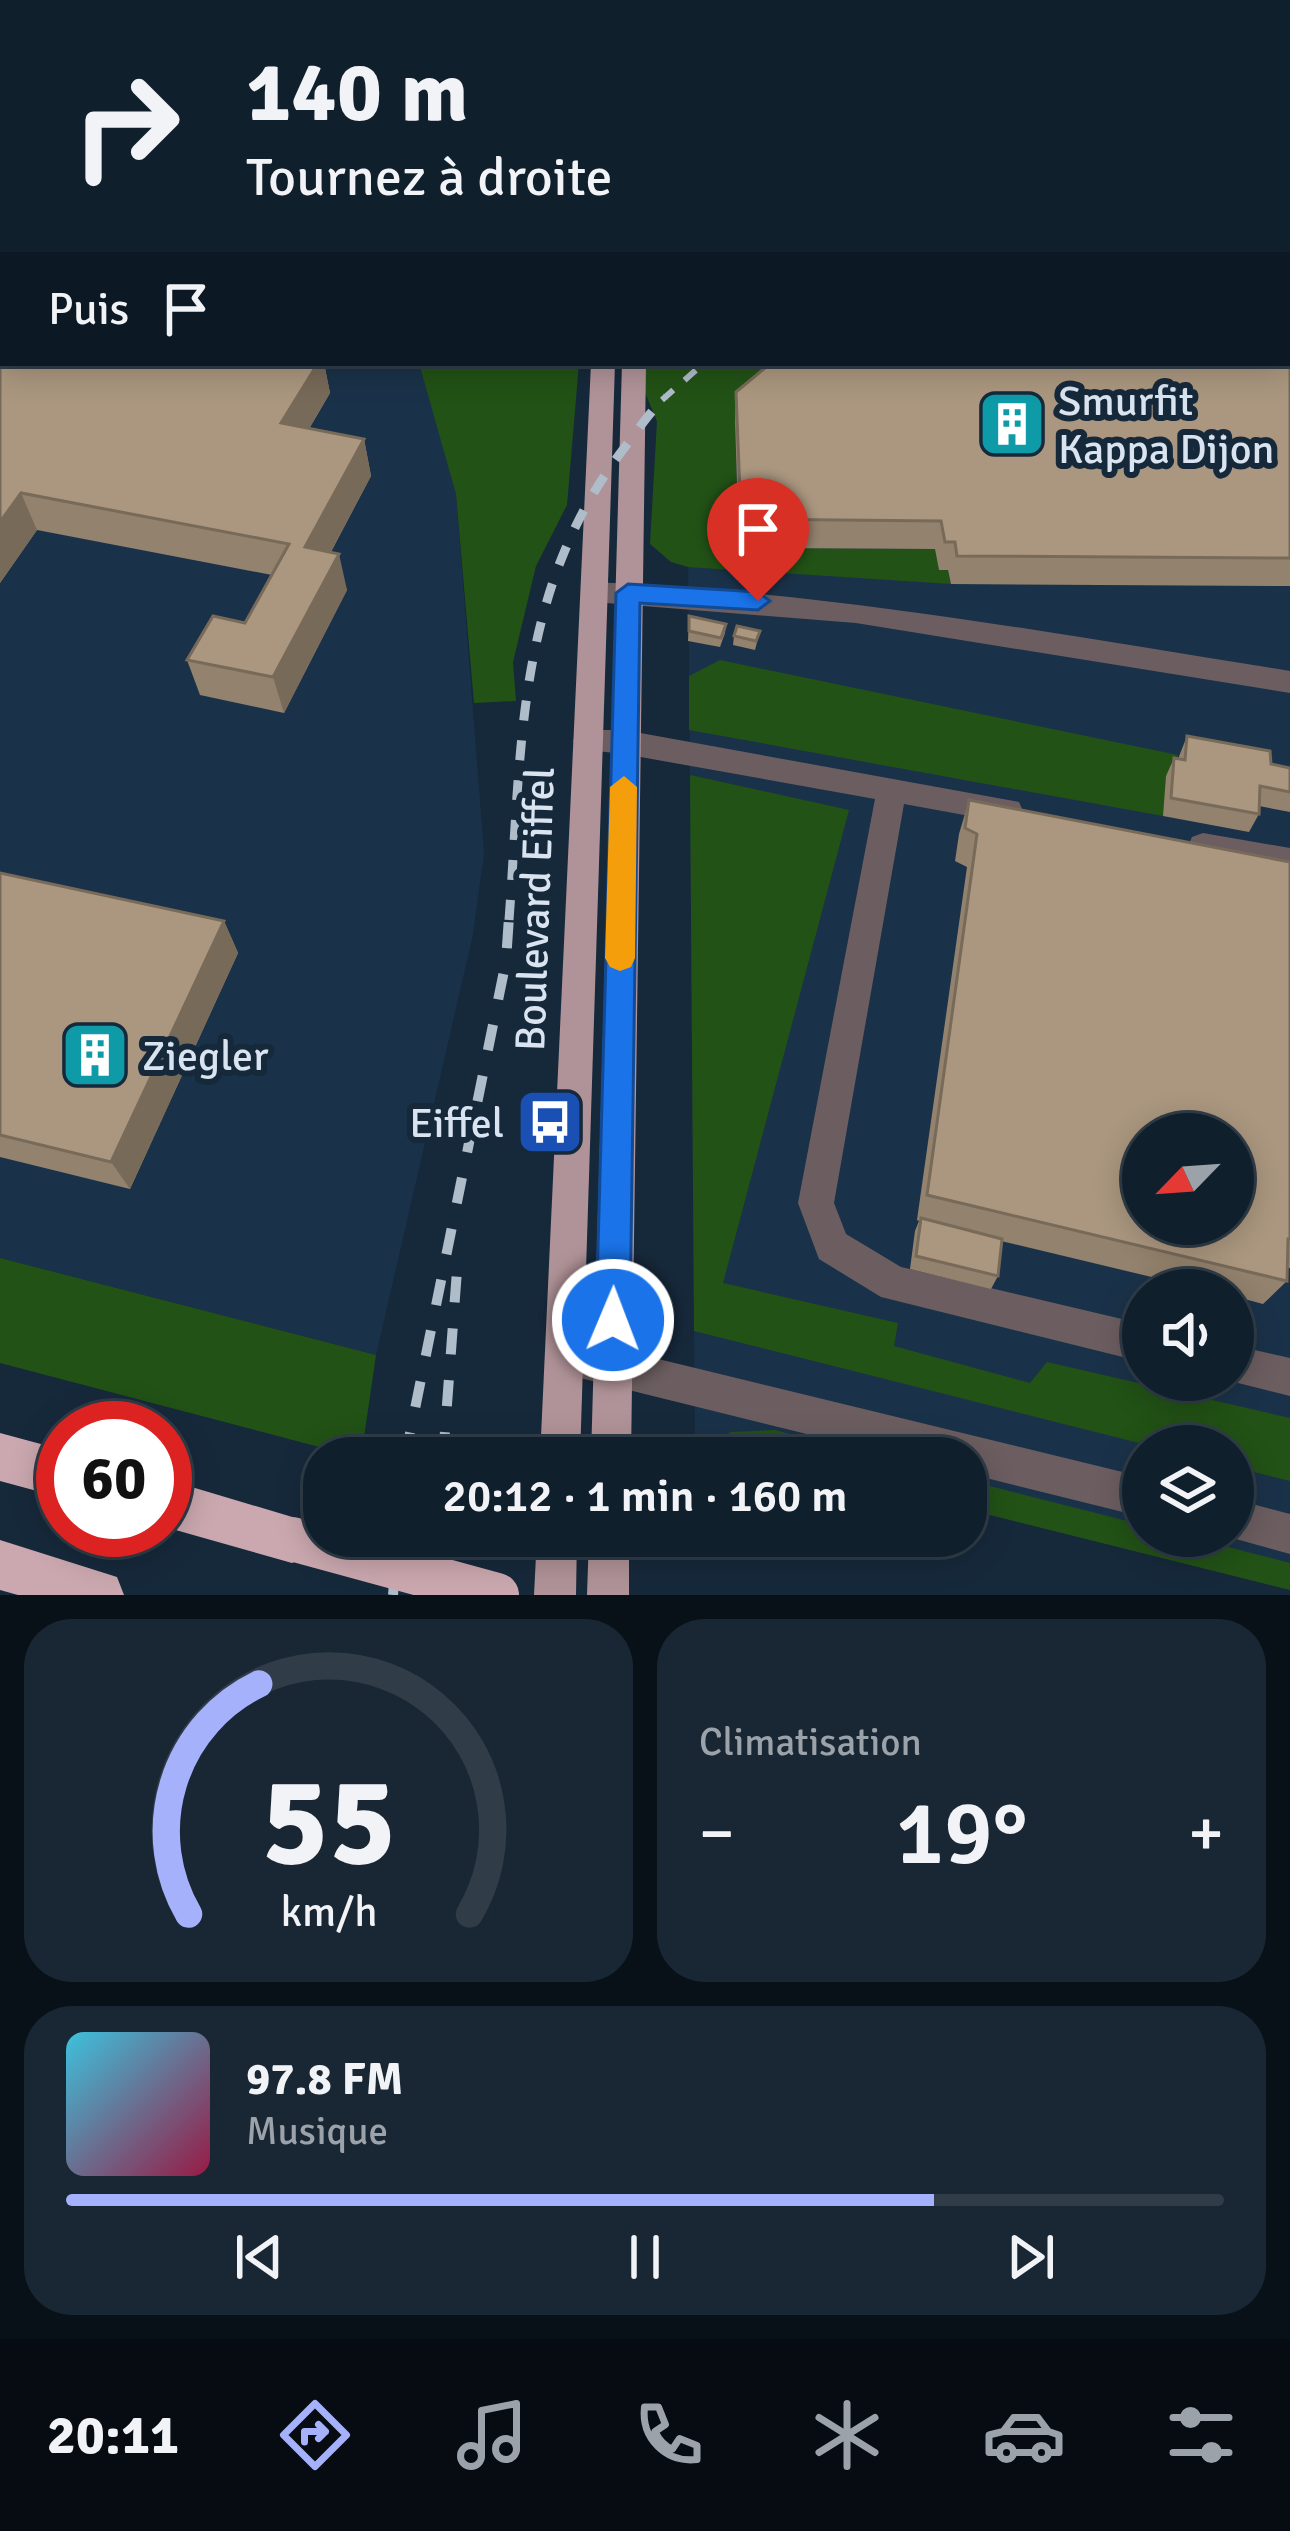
<!DOCTYPE html>
<html lang="fr">
<meta charset="utf-8">
<style>
:root{--surface:#101f2c;--page:#192734;--text:#f1f3f6;--muted:#9ca2a9;--line:#303d48;--accent:#a6b1fc}
body{margin:0;font-family:Signika,sans-serif;background:var(--page);color:var(--text);height:100vh;display:flex;flex-direction:column;font-size:45px;white-space:nowrap}
*{box-sizing:border-box;margin:0}
p{font-size:39px;color:var(--muted)}
.icon{flex:none;width:66px;height:66px;fill:none;stroke:currentColor;stroke-width:2;stroke-linecap:round;stroke-linejoin:round}
.map{position:relative;height:1595px;overflow:hidden}
.panel{display:flex;flex-direction:column;gap:24px;padding:24px;background:#091118;flex:1}
.panel>*{flex:none}
.hud{position:absolute;left:0px;top:0px;width:1290px;height:366px;box-shadow:0 6px 30px #0003,0 0 0 3px var(--line);background:#101f2c;color:var(--text);overflow:hidden}
.needle{width:78px;rotate:245deg}
.controls{position:absolute;left:1122px;top:1113px;display:grid;gap:24px}
.controls a{display:grid;place-items:center;width:132px;height:132px;border-radius:50%;background:var(--surface);box-shadow:0 6px 30px #0003,0 0 0 3px var(--line);font-size:60px}
.speed{position:absolute;left:36px;top:1401px;display:flex;gap:24px;font-size:60px;font-weight:700;text-align:center}
.speed>*{display:grid;place-content:center;width:156px;height:156px;border-radius:50%;background:var(--surface);box-shadow:0 6px 30px #0003,0 0 0 3px var(--line);line-height:1}
.speed .limit{border:18px solid #d22;background:#fff;color:#111}
.pin{position:absolute;display:grid;place-items:center;width:102px;height:102px;color:#fff;margin:-123px -51px;border-radius:50% 50% 50% 0;rotate:-45deg;box-shadow:0 0 12px #0007}
.pin .icon{rotate:45deg}
.me{position:absolute;width:132px;margin:-66px;rotate:1deg;stroke-linejoin:round;filter:drop-shadow(0 0 9px #0008)}
.turn{display:flex;align-items:center;gap:42px;height:252px;padding:0 48px;font-size:54px}
.turn .icon{width:156px;height:156px;stroke-width:2.5}
.turn b{display:block;font-size:84px;line-height:102px}
.then{display:flex;align-items:center;height:114px;padding:0 48px;background:#0003;gap:24px;font-size:45px}
.big{font-size:90px;font-weight:600;line-height:1.1}
.panel .tile{flex:1;display:flex;flex-direction:column;justify-content:center;gap:18px;min-width:0;padding:0 42px;border-radius:48px;background:var(--page)}
.panel .dial{align-items:center;gap:0}
.dial svg{height:312px;overflow:visible;fill:none;stroke:var(--line);stroke-width:7;stroke-linecap:round;text-anchor:middle}
.dial text{fill:var(--text);stroke:none}
.song{display:flex;align-items:center;gap:36px}
.cover{width:144px;height:144px;border-radius:18px;background:linear-gradient(135deg,hsl(190 70% 55%),hsl(340 70% 35%))}
.played{height:12px;border-radius:6px;background:linear-gradient(90deg,var(--accent) 75%,var(--line) 75%)}
.keys{display:flex;justify-content:space-around;direction:ltr}
.heat{display:flex;justify-content:space-between;align-items:center;font-size:66px;direction:ltr}
.panel .tiles{flex:1;display:grid;gap:24px;grid-template-columns:1fr 1fr}
.tile:last-child{grid-column:span 2}
.trip{position:absolute;left:303px;top:1437px;width:684px;height:120px;border-radius:48px;background:var(--surface);box-shadow:0 6px 30px #0003,0 0 0 3px var(--line);font-weight:600;line-height:120px;text-align:center}
.tabs{display:flex;height:192px;justify-content:space-around;align-items:center;background:#060c12;color:var(--muted)}
.tabs .icon{width:84px;height:84px}
.tabs .on{color:var(--accent)}
.tabs b{font-size:54px;color:var(--text)}
.map>svg:first-child{display:block}
.built{fill:#1a3249;fill-rule:evenodd}
.green{fill:#225216}
.lines{fill:none;stroke-linecap:round;stroke-linejoin:round}
.path{stroke:#687787;stroke-width:6;stroke-dasharray:1.5 6;stroke-linecap:butt}
.minor{fill:#6c5e60;fill-rule:evenodd}
.major{fill:#b09398;fill-rule:evenodd}
.highway{fill:#cba8af;fill-rule:evenodd}
.rail-far2{stroke:#afbcc9;stroke-width:6;stroke-dasharray:15 15;stroke-linecap:butt}
.rail-far1{stroke:#afbcc9;stroke-width:9;stroke-dasharray:20 20;stroke-linecap:butt}
.rail{stroke:#afbcc9;stroke-width:10;stroke-dasharray:26 26;stroke-linecap:butt}
.highway-bridge{stroke:#cba8af;stroke-width:44}
.wall{fill:#93826d}
.shaded-wall{fill:#786a59}
.building{fill:#ab977f;stroke:#786a59;stroke-width:3;fill-rule:evenodd}
.route{fill:#1a73e8;stroke:#114b97;stroke-width:3}
.slow{fill:#f59e0b}
.labels{text-anchor:middle;stroke-width:12;stroke-linejoin:round;paint-order:stroke}
.poi-label{font-size:42px;fill:#d9e4f0;stroke:#16293b;text-anchor:start}
.street-label{font-size:42px;fill:#d9e4f0;stroke:#16293b}
</style>
<div class="map">
<svg width="1290" height="1595" viewBox="0 0 1290 1595">
<rect width="100%" height="100%" fill="#16293b"/>
<g class="built">
<path d="M 0,198 L 3,363 L 419,363 L 442,432 L 456,494 L 484,853 L 473,934 L 376,1355 L 0,1258 Z"/>
<path d="M 1287,228 L 1290,228 L 1290,1590 L 966,1509 L 966,1458 L 763,1458 L 695,1441 L 687,409 L 1287,363 ZM 1143,1134 L 1233,1134 L 1233,1224 L 1143,1224 ZM 1143,1290 L 1233,1290 L 1233,1380 L 1143,1380 ZM 1143,1446 L 1233,1446 L 1233,1536 L 1143,1536 Z"/>
</g>
<g class="green">
<path d="M 0,0 L 340,0 L 341,3 L 3,3 L 0,198 Z"/>
<path d="M 419,363 L 579,363 L 567,505 L 536,566 L 513,662 L 516,701 L 474,703 L 456,494 Z"/>
<path d="M 646,363 L 813,363 L 735,421 L 739,552 L 743,548 L 945,549 L 936,552 L 939,570 L 948,570 L 951,584 L 688,567 L 671,562 L 650,544 L 657,421 L 643,388 Z"/>
<path d="M 720,660 L 1178,755 L 1163,816 L 689,730 L 689,676 Z"/>
<path d="M 690,775 L 849,810 L 723,1283 L 898,1323 L 894,1346 L 1030,1383 L 1047,1362 L 1290,1418 L 1290,1481 L 1233,1467 L 1233,1446 L 1151,1446 L 694,1331 Z"/>
<path d="M 0,1258 L 376,1355 L 361,1458 L 0,1363 Z"/>
<path d="M 775,1430 L 882,1458 L 763,1458 L 718,1447 L 720,1438 L 731,1432 Z"/>
<path d="M 966,1480 L 1143,1525 L 1143,1536 L 1185,1536 L 1290,1563 L 1290,1590 L 966,1509 Z"/>
</g>
<g class="lines">
<path class="path" d="M 224,1 L 250,0"/>
<g class="minor">
<rect x="0" y="179" width="3" height="12"/>
<path d="M 594,582 C 829,592 1058,634 1290,671 L 1290,693 L 856,623 L 594,602 L 580,592 Z"/>
<path d="M 588,730 L 624,730 L 1019,802 L 1023,811 L 1019,820 L 1008,823 L 904,804 L 834,1203 L 846,1234 L 901,1267 L 1143,1324 L 1143,1362 L 881,1297 L 819,1259 L 798,1203 L 875,799 L 624,754 L 578,749 L 573,741 L 578,733 Z"/>
<path d="M 1203,833 L 1290,848 L 1290,874 L 1192,855 L 1188,846 L 1192,837 Z"/>
<path d="M 564,1336 L 1143,1477 L 1143,1517 L 966,1473 L 966,1458 L 904,1458 L 564,1374 L 551,1368 L 545,1355 L 551,1342 Z"/>
<path d="M 1233,1345 L 1290,1358 L 1290,1396 L 1226,1380 L 1233,1380 Z"/>
<path d="M 1233,1499 L 1290,1514 L 1290,1554 L 1225,1536 L 1233,1536 Z"/>
</g>
<g class="major">
<rect x="1287" y="177" width="3" height="12"/>
<path d="M 591,363 L 615,363 L 580,1458 L 540,1458 Z"/>
<path d="M 622,363 L 646,363 L 631,1458 L 591,1458 Z"/>
<path d="M 537,1536 L 577,1536 L 576,1595 L 534,1595 Z"/>
<path d="M 589,1536 L 629,1536 L 629,1595 L 587,1595 Z"/>
</g>
<g class="highway">
<path d="M 0,1433 L 63,1450 L 63,1498 L 0,1481 Z"/>
<path d="M 165,1479 L 309,1522 L 316,1539 L 309,1556 L 292,1563 L 165,1527 Z"/>
<path d="M 0,1540 L 117,1577 L 124,1595 L 18,1595 L 0,1590 Z"/>
</g>
<path class="rail-far2" d="M 662,400 L 704,363"/>
<path class="rail-far1" d="M 509,920 C 522,748 515,589 625,447 C 638,430 650,411 666,397"/>
<g class="rail">
<path d="M 405,1458 L 506,961 L 509,917"/>
<path d="M 443,1458 L 458,1257"/>
<path d="M 393,1595 L 398,1536"/>
<path d="M 432,1595 L 437,1536"/>
</g>
<path class="highway-bridge" d="M 292,1539 L 497,1595"/>
</g>
<g class="wall">
<path d="M 1236,0 L 1290,0 L 1290,20 L 1287,19 L 1287,3 L 1235,3 Z"/>
<path d="M 1290,227 L 1290,586 L 951,584 L 948,570 L 939,570 L 935,549 L 739,548 L 735,421 L 736,392 L 1287,363 Z"/>
<path d="M 3,363 L 324,363 L 330,393 L 309,429 L 364,439 L 371,476 L 331,552 L 347,590 L 284,713 L 200,695 L 187,660 L 245,623 L 272,575 L 37,530 L 0,583 Z"/>
<path d="M 689,616 L 726,624 L 725,633 L 720,647 L 688,641 Z"/>
<path d="M 760,631 L 755,650 L 733,645 L 734,636 Z"/>
<path d="M 1187,736 L 1271,764 L 1290,768 L 1290,812 L 1259,806 L 1259,814 L 1249,832 L 1163,816 L 1166,776 L 1174,758 L 1178,759 Z"/>
<path d="M 969,800 L 1290,862 L 1290,1268 L 1287,1268 L 1287,1281 L 1263,1304 L 1233,1296 L 1233,1290 L 1206,1290 L 1001,1241 L 998,1276 L 991,1289 L 910,1269 L 915,1231 L 919,1221 L 917,1220 L 967,867 L 955,861 L 959,834 Z"/>
<path d="M 0,873 L 224,921 L 238,953 L 130,1189 L 0,1157 Z"/>
</g>
<g class="shaded-wall">
<path d="M 298,363 L 324,363 L 330,393 L 290,460 L 281,423 Z"/>
<path d="M 364,439 L 371,476 L 314,583 L 305,547 Z"/>
<path d="M 21,493 L 37,530 L 0,583 L 0,522 Z"/>
<path d="M 339,554 L 347,590 L 284,713 L 273,677 Z"/>
<path d="M 224,921 L 238,953 L 130,1189 L 111,1162 Z"/>
</g>
<g class="building">
<path d="M 391,0 L 574,0 L 575,3 L 392,3 Z"/>
<path d="M 1059,0 L 1213,0 L 1212,3 L 1056,3 Z"/>
<path d="M 1236,0 L 1278,0 L 1278,3 L 1235,3 Z"/>
<path d="M 0,216 L 3,216 L 3,363 L 318,363 L 281,423 L 364,439 L 305,547 L 339,554 L 273,677 L 187,660 L 213,616 L 245,623 L 289,544 L 21,493 L 0,522 Z"/>
<path d="M 1287,227 L 1290,227 L 1290,558 L 957,556 L 955,542 L 945,542 L 941,521 L 741,519 L 736,392 L 771,363 L 1287,363 Z"/>
<path d="M 689,616 L 726,624 L 721,638 L 689,631 Z"/>
<path d="M 737,626 L 760,631 L 756,641 L 734,636 Z"/>
<path d="M 1187,736 L 1270,751 L 1271,764 L 1290,768 L 1290,792 L 1260,786 L 1259,814 L 1171,798 L 1174,758 L 1185,760 Z"/>
<path d="M 969,800 L 1290,862 L 1290,1239 L 1288,1239 L 1287,1281 L 927,1195 L 977,834 L 965,828 ZM 1143,1134 L 1233,1134 L 1233,1224 L 1143,1224 Z"/>
<path d="M 0,873 L 224,921 L 111,1162 L 0,1135 Z"/>
<path d="M 921,1218 L 1002,1239 L 998,1276 L 916,1256 Z"/>
</g>
<path class="route" d="M 628,584 L 758,592 L 770,601 L 758,610 L 640,603 L 630,1320 L 625,1332 L 613,1337 L 601,1332 L 596,1320 L 616,593 Z"/>
<path class="slow" d="M 624,776 L 637,787 L 635,958 L 631,967 L 620,971 L 610,967 L 605,958 L 610,787 Z"/>
<defs>
<symbol id="building-square" viewBox="-11 -11 22 22"><rect x="-9" y="-9" width="18" height="18" rx="4" fill="#0f9aa8" stroke="#16293b"/><path d="M-4-6H4V6H1V3H-1V6H-4ZM-2.5-4.3h1.7v1.8h-1.7ZM.8-4.3h1.7v1.8H.8ZM-2.5-1h1.7V.8h-1.7ZM.8-1h1.7V.8H.8Z" fill="#fff"/></symbol>
<symbol id="bus-square" viewBox="-11 -11 22 22"><rect x="-9" y="-9" width="18" height="18" rx="4" fill="#1a4fb4" stroke="#16293b"/><path d="M-5-6H5V4H4V6H2V4H-2V6H-4V4H-5ZM-3.5-4V0h7V-4ZM-3.5 1.2v1.5H-2V1.2ZM2 1.2v1.5H3.5V1.2Z" fill="#fff"/></symbol>
</defs>
<g fill-rule="evenodd">
<use href="#building-square" x="974" y="386" width="76" height="76"/>
<use href="#building-square" x="57" y="1017" width="76" height="76"/>
<use href="#bus-square" x="512" y="1084" width="76" height="76"/>
</g>
<g class="labels">
<g class="poi-label">
<text x="1058" y="415">Smurfit<tspan x="1058" dy="48">Kappa Dijon</tspan></text>
<text x="142" y="1070">Ziegler</text>
<text x="504" y="1137" text-anchor="end">Eiffel</text>
</g>
<g class="street-label">
<text transform="translate(534 909) rotate(-88)" y="15">Boulevard Eiffel</text>
</g>
</g>
</svg>
<div class="controls">
<a><svg class="needle" viewBox="-14 -14 28 28"><path d="M0-13l5 13h-10z" fill="#e53935"/><path d="M0 13l5-13h-10z" fill="#9ca2a9"/></svg></a>
<a><svg class="icon" aria-label="sound" viewBox="0 0 24 24"><path d="M4 9h4l5-4v14l-5-4H4zM17 9q2 3 0 6"/></svg></a>
<a><svg class="icon" aria-label="layers" viewBox="0 0 24 24"><path d="M12 4l9 5-9 5-9-5zM3 14l9 5 9-5"/></svg></a>
</div>
<div class="speed"><div class="limit">60</div></div>
<div class="pin" style="left:758px;top:601px;background:#d93025"><svg class="icon" aria-label="arrive" viewBox="0 0 24 24"><path d="M6 21V4h12l-3 4 3 4H6"/></svg></div>
<svg class="me" style="left:613px;top:1320px" viewBox="-20 -20 40 40"><circle r="17" fill="#1a73e8" stroke="#fff" stroke-width="3"/><path d="M0-11L8 9 0 5-8 9z" fill="#fff"/></svg>
<div class="trip">20:12 · 1 min · 160 m</div>
<div class="hud">
<div class="turn"><svg class="icon" aria-label="right" viewBox="0 0 24 24"><path d="M7 20v-9h11M14 6l5 5-5 5"/></svg><div><b>140 m</b>Tournez à droite</div></div>
<div class="then">Puis<svg class="icon" aria-label="arrive" viewBox="0 0 24 24"><path d="M6 21V4h12l-3 4 3 4H6"/></svg></div>
</div>
</div>
<section class="panel">
<div class="tiles">
<div class="tile dial"><svg viewBox="0 0 100 80">
<path d="M14 69A42 42 0 1 1 86 69"/>
<path d="M14 69A42 42 0 0 1 32 10" stroke="#a6b1fc"/>
<text x="50" y="56" font-size="32" font-weight="700">55</text>
<text x="50" y="72" font-size="11">km/h</text>
</svg></div>
<div class="tile"><p>Climatisation</p>
<div class="heat"><a>−</a><b class="big">19°</b><a>+</a></div>
</div>
<div class="tile">
<div class="song"><i class="cover"></i><div><b>97.8 FM</b><p>Musique</p></div></div>
<div class="played"></div>
<div class="keys"><svg class="icon" aria-label="previous" viewBox="0 0 24 24"><path d="M18 5L8 12l10 7zM5 5v14"/></svg><svg class="icon" aria-label="pause" viewBox="0 0 24 24"><path d="M8 5v14M16 5v14"/></svg><svg class="icon" aria-label="next" viewBox="0 0 24 24"><path d="M6 5l10 7-10 7zM19 5v14"/></svg></div>
</div>
</div>
</section>
<nav class="tabs">
<b>20:11</b>
<svg class="icon on" aria-label="directions" viewBox="0 0 24 24"><path d="M12 3l9 9-9 9-9-9zM9 14v-3h6M13 9l2 2-2 2"/></svg>
<svg class="icon" aria-label="music" viewBox="0 0 24 24"><path d="M9 18V5l10-2v13"/><circle cx="6" cy="18" r="3"/><circle cx="16" cy="16" r="3"/></svg>
<svg class="icon" aria-label="phone" viewBox="0 0 24 24"><path d="M5 4h4l2 5-3 2q2 4 5 5l2-3 5 2v4C11 20 4 13 5 4z"/></svg>
<svg class="icon" aria-label="climate" viewBox="0 0 24 24"><path d="M12 3v18M4 7l16 10M4 17L20 7"/></svg>
<svg class="icon" aria-label="car" viewBox="0 0 24 24"><path d="M5 17H2v-5l4-1 3-4h7l3 4 3 1v5h-3M9 17h6M6 11h13"/><circle cx="7" cy="17" r="2"/><circle cx="17" cy="17" r="2"/></svg>
<svg class="icon" aria-label="filters" viewBox="0 0 24 24"><path d="M4 7h16M4 17h16"/><circle cx="9" cy="7" r="2"/><circle cx="15" cy="17" r="2"/></svg>
</nav>
